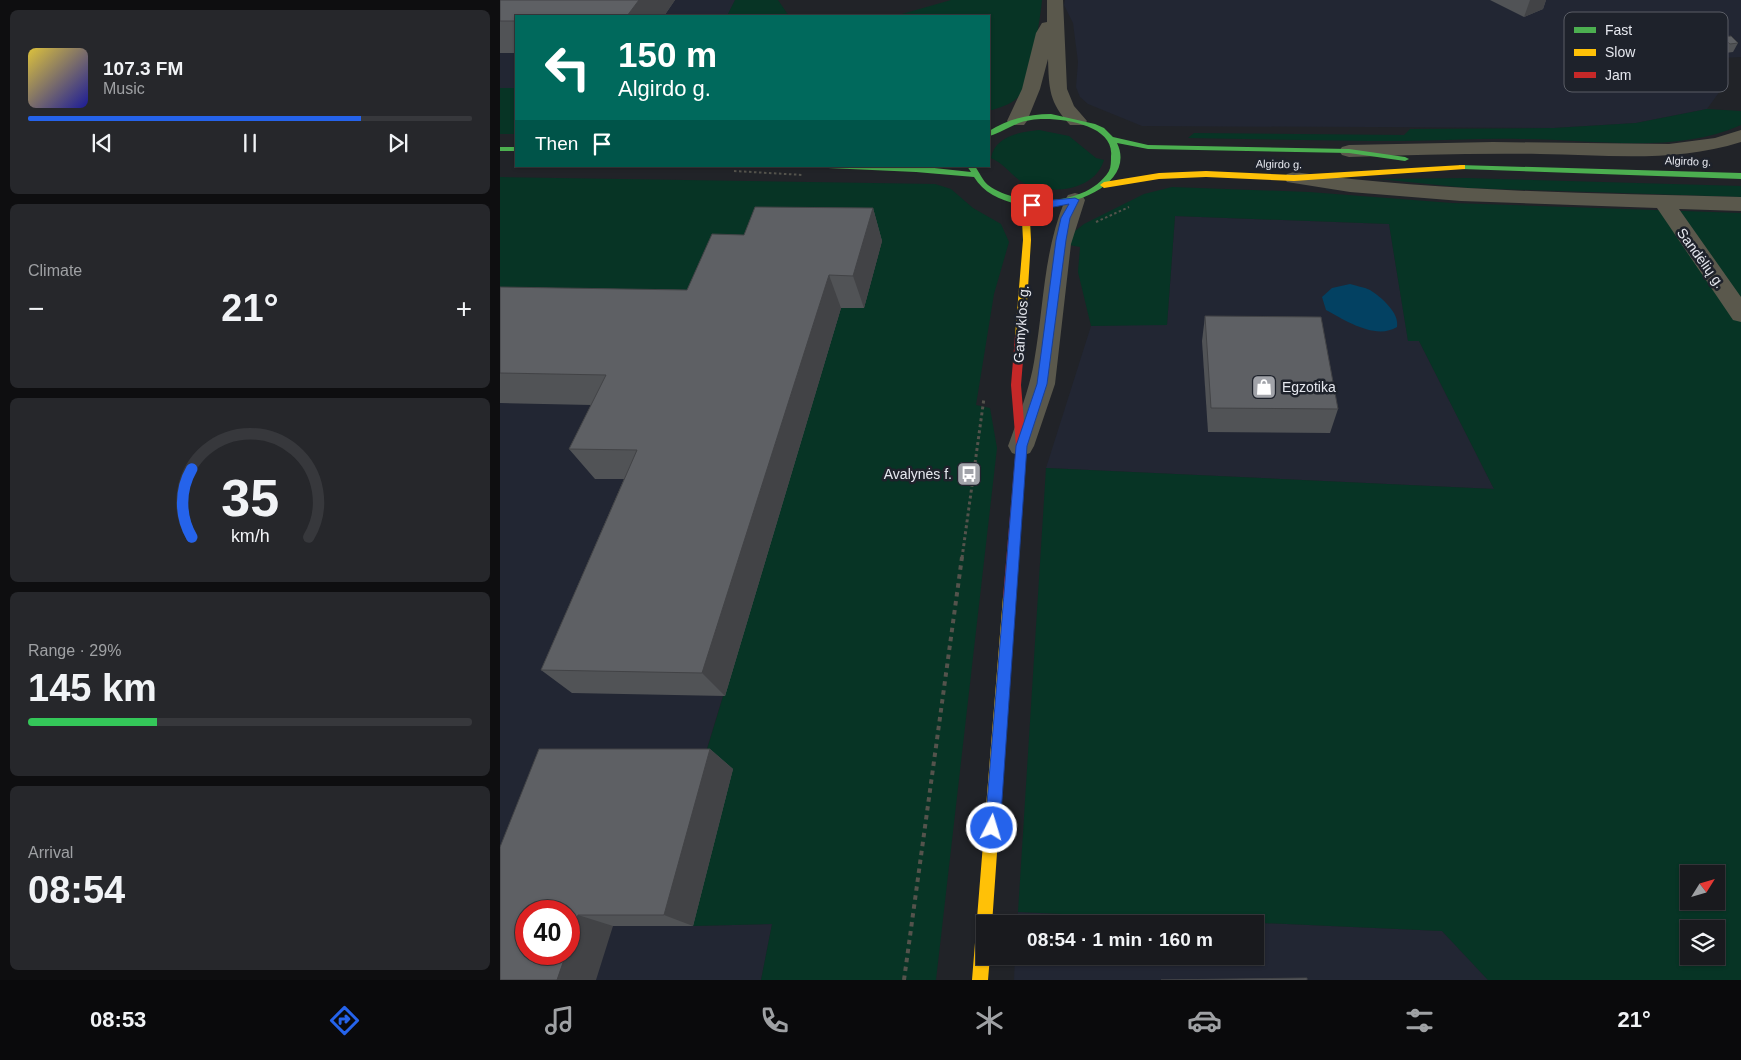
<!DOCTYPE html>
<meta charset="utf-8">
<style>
:root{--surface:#191a1e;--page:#26272b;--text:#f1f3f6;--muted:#9fa1a4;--line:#37383c;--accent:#2563eb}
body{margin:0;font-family:Helvetica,sans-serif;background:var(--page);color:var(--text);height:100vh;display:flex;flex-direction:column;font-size:19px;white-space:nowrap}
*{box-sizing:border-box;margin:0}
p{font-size:16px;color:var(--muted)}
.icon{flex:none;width:28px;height:28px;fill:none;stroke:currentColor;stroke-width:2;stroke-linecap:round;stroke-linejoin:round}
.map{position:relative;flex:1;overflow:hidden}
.sheet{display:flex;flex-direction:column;gap:10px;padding:10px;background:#0e0e10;width:500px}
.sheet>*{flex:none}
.hud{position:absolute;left:15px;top:15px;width:475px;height:152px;border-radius:0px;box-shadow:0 1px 4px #0004,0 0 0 1px var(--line);background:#00695c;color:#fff;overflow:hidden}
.needle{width:32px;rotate:53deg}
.buttons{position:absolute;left:1180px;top:865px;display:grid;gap:10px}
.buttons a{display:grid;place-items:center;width:45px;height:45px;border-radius:0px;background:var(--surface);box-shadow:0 1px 4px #0004,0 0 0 1px var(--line);font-size:25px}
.speed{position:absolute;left:15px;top:900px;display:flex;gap:10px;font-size:25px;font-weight:700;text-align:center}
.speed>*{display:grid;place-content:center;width:65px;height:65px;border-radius:50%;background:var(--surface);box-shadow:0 1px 4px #0004,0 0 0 1px var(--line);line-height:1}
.speed .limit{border:8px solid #d22;background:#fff;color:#111}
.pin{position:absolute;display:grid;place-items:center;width:42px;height:42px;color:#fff;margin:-21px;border-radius:10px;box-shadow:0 2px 8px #0006}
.me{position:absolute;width:55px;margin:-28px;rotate:5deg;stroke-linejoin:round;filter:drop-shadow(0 0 4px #0008)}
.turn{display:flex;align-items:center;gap:18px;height:105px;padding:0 20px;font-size:22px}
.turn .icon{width:65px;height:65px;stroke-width:2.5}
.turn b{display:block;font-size:35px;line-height:42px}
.then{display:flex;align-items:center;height:48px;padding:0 20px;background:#0003;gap:10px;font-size:19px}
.big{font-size:38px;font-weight:700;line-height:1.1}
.sheet .widget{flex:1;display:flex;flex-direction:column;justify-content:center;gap:8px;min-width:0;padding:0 18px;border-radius:8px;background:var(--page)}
.sheet .dial{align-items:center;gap:0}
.dial svg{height:130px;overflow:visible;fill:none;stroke:var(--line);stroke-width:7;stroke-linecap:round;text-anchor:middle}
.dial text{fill:var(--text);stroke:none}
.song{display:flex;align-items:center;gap:15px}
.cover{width:60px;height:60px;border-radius:8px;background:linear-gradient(135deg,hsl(50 70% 55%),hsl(240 70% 35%))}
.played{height:5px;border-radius:2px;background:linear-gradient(90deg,var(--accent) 75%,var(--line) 75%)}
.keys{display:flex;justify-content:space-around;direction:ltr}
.heat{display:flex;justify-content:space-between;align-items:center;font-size:28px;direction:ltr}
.charge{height:8px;border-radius:4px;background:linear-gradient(90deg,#34c759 29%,var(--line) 0)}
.trip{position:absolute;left:476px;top:915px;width:288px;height:50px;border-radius:0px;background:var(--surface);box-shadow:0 1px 4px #0004,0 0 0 1px var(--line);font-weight:700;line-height:50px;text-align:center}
.tab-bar{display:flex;height:80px;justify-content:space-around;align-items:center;background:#0a0a0c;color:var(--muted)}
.tab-bar .icon{width:35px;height:35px}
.tab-bar .current{color:var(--accent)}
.tab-bar b{font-size:22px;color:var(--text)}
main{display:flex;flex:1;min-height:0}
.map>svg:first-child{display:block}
.built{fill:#222633;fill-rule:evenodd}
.green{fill:#073425;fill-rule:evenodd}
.water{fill:#034162}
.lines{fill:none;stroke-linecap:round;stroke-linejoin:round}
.path-far2{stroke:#54534c;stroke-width:2;stroke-dasharray:2.5 2.5;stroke-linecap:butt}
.path-far1{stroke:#54534c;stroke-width:3;stroke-dasharray:3 3;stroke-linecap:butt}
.path{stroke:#54534c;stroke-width:4;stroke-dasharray:4.5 4.5;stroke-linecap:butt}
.street{fill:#5a584c;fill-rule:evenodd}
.fast{fill:#4caf50;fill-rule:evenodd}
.slow{fill:#ffc107;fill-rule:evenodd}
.jam{fill:#c62828;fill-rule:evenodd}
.wall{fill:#515356}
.shaded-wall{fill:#424346}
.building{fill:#5e6064;stroke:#424346}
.route{fill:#2563eb;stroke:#184099}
.labels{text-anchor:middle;stroke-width:5;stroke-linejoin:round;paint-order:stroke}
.far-street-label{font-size:11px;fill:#e6e8ef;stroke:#1e222b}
.street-label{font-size:14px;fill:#e6e8ef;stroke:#1e222b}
.poi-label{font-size:14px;fill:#e6e8ef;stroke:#1e222b;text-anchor:start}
.key{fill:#1e222b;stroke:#5a5d66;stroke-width:1}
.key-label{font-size:14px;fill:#e6e8ef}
</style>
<main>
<section class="sheet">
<div class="widget">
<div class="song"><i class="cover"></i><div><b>107.3 FM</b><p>Music</p></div></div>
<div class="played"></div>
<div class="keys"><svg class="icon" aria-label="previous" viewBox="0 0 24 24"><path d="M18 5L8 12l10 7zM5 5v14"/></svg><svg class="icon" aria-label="pause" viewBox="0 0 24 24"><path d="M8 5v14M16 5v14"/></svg><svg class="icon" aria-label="next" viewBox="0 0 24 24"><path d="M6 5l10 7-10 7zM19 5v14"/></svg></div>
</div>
<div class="widget"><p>Climate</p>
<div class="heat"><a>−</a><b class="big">21°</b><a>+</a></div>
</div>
<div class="widget dial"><svg viewBox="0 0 100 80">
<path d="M14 69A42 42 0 1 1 86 69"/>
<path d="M14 69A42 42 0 0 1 14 27" stroke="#2563eb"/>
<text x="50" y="56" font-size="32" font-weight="700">35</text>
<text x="50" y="72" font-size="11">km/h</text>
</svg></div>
<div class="widget"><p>Range · 29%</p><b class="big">145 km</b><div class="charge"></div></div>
<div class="widget"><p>Arrival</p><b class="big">08:54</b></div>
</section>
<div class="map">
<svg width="1241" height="980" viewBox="0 0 1241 980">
<rect width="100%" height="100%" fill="#212328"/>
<g class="built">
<path d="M 0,0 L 235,0 L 227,16 L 16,16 L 16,88 L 0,88 Z"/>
<path d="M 565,0 L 1241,0 L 1241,57 L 1221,58 L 1220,91 L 1207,109 L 1136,123 L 1054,128 L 642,126 L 588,104 L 580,97 L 576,87 L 578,62 L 573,23 L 564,5 Z"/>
<path d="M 675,216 L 889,224 L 908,340 L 919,341 L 994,489 L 546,468 L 591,326 L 667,324 Z"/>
<path d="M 228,267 L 341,308 L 201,768 L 233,769 L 193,926 L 272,924 L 261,980 L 0,980 L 0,319 ZM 26,911 L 69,911 L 69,954 L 26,954 Z"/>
<path d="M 518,912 L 942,931 L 988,980 L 514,980 L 515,956 L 755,956 L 755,924 L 517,924 Z"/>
</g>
<g class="green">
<path d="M 235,0 L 278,0 L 289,16 L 227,16 Z"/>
<path d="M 451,0 L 542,0 C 540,20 531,81 520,95 C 512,105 500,107 489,111 L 489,16 L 395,16 Z"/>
<rect x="0" y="88" width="16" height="46"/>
<path d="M 1207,109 L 1241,111 L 1241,125 C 1174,155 1092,139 1020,139 C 981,138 942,141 903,141 C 831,141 759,139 688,138 L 694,133 L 904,135 L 910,129 L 1054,128 L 1136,123 Z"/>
<path d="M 539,130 L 569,136 L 596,158 L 604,160 C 595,190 554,195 528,185 C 513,179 507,165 491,158 C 495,136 520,132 539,130 Z"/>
<path d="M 0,177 L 435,184 L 451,189 L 473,208 L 501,224 L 509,242 L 494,294 L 476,405 L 490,408 L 497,448 L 436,980 L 261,980 L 272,924 L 193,926 L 201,769 L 341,308 L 364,308 L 382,241 L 205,322 L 0,319 Z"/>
<path d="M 967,178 L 1241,186 L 1241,197 L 968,188 L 878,179 Z"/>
<path d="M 672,187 L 809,192 L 952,203 L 1241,213 L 1241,980 L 988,980 L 942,931 L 518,912 L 546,468 L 994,489 L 919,341 L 908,341 L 889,224 L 675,216 L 667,325 L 591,326 L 578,272 L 580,247 L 569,245 L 575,231 L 584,224 L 644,194 ZM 1189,874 L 1216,874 L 1216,901 L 1189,901 ZM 1189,929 L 1216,929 L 1216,956 L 1189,956 Z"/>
</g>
<path class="water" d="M 850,284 C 856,286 864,287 870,290 C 881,297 900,313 897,327 C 876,340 846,321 826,310 L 822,297 L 832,288 Z"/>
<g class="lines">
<g class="path-far2">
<path d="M 234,171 L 303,175"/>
<path d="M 596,222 L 629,207"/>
</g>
<path class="path-far1" d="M 462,558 L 484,398"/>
<path class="path" d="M 404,980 L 462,557"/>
<g class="street">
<path d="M 547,0 L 563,0 L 567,89 L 574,106 L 587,121 L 584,125 L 570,125 C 549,102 549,89 548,59 L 540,89 L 527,121 L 524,125 L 510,125 L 507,121 L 522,89 L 536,33 L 542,23 L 547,22 Z"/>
<path d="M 1241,130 L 1241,142 C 1175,163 1108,155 1040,154 C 976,153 913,155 849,157 L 842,155 L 839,151 L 842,147 L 849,145 L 993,142 L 1169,144 L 1215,138 Z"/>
<path d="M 794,172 C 942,192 1091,193 1241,197 L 1241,211 L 1179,209 L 1241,297 L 1241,322 L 1233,320 L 1157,208 L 961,201 L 850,192 L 787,182 L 784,178 L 787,174 Z"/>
<path d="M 575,193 L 582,195 L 585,200 L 571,244 L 555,384 L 534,446 L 530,453 L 521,456 L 512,453 L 508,446 C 518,418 529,391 534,362 C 544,307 543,253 565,200 L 568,195 Z"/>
</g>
<g class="fast">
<path d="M 551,114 L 595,124 L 604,128 L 613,137 L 648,145 L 849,149 L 905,157 L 909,159 L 905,161 L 849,153 L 648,149 L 617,143 C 644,199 508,233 474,177 L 416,172 L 328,168 L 324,166 L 416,166 L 471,172 L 467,166 L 475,166 C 479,172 483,181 488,185 C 519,208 587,207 609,171 C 611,167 611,161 611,156 C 615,123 554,116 531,120 C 515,122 503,132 489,136 L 489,131 C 508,119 529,114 551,114 Z"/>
<rect x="0" y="147" width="16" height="4"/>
<path d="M 959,165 L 1241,173 L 1241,179 L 962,169 L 959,169 Z"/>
</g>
<g class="slow">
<path d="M 962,165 L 965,165 L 965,169 L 794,181 L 706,177 L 659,179 L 604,188 L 600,185 L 604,182 L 659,173 L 706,171 L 794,175 Z"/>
<path d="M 518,200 L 522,203 L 530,221 L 531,240 L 525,336 L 520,340 L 515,336 L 523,240 L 522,221 L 514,203 Z"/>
<path d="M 509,592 L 513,593 L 515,597 L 492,924 L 485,924 L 485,956 L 490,956 L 488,980 L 472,980 L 503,597 L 505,593 Z"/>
</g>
<path class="jam" d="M 520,332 L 525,336 L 521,385 L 526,446 L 515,597 L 513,601 L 509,602 L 505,601 L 503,597 L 516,446 L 511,385 L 515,336 Z"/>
</g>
<g class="wall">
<path d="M 0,0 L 175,0 L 164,16 L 16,16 L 16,53 L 0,53 Z"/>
<path d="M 990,0 L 1046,0 L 1043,9 L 1024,17 Z"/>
<path d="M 1222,37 L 1238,43 L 1233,52 L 1225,53 L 1217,46 Z"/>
<path d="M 373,208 L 382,241 L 364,308 L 341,308 L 225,696 L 72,693 L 41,670 L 124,479 L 95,479 L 69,449 L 91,405 L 0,403 L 0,287 L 187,290 L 244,235 Z"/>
<path d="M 705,316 L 838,409 L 830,433 L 708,432 L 702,341 Z"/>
<path d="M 210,749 L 233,769 L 193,926 L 113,926 L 0,980 Z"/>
</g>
<g class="shaded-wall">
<path d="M 139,0 L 175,0 L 164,16 L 127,16 Z"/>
<path d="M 1030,0 L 1046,0 L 1043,9 L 1024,17 Z"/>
<path d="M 373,208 L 382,241 L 364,308 L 353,276 Z"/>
<path d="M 329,275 L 341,308 L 225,696 L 202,673 Z"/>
<path d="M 210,749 L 233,769 L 193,926 L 164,915 Z"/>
<path d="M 78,915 L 113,926 L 96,980 L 57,980 L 66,954 L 69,954 L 69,944 Z"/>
</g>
<g class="building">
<path d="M 0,0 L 139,0 L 127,16 L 16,16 L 16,21 L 0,21 Z"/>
<path d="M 1231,36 L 1238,43 L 1230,44 L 1222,37 Z"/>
<path d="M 255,207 L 373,208 L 353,276 L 329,275 L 202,673 L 41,670 L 137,450 L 69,449 L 106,375 L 0,373 L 0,287 L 187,290 L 212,234 L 244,235 Z"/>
<path d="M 705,316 L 821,317 L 838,409 L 711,408 Z"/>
<path d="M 39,749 L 210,749 L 164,915 L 78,915 L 69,944 L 69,911 L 26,911 L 26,954 L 66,954 L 57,980 L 0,980 L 0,847 Z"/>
<path d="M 807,978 L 807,980 L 661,980 Z"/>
</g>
<path class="route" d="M 575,198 L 579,200 L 570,218 L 566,240 L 547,384 L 527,446 L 500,828 L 498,833 L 492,835 L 487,833 L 485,828 L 516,446 L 537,384 L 556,240 L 561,218 L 569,204 C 557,206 538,212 528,205 L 532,202 Z"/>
<defs>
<symbol id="shop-square" viewBox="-11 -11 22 22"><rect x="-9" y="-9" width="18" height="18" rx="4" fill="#a1a3a9" stroke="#1e222b"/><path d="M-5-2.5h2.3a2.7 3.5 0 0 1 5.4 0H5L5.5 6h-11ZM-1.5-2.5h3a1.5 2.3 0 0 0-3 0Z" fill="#fff"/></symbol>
<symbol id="bus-square" viewBox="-11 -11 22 22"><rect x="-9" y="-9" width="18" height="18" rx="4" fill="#a1a3a9" stroke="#1e222b"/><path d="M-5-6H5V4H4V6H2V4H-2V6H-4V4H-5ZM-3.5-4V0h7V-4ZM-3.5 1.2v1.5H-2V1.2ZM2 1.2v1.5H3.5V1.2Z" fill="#fff"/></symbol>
</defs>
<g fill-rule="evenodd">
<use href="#shop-square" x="750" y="373" width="28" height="28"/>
<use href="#bus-square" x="455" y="460" width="28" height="28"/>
</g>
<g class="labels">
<g class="far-street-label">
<text transform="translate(1188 161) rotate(2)" y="4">Algirdo g.</text>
<text transform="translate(779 164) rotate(1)" y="4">Algirdo g.</text>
</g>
<g class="street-label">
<text transform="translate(1201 258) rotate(54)" y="5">Sandėlių g.</text>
<text transform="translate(521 324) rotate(-86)" y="5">Gamyklos g.</text>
</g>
<g class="poi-label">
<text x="782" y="392">Egzotika</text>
<text x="452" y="479" text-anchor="end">Avalynės f.</text>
</g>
</g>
<rect x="1064" y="12" width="164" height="80" rx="8" class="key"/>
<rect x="1074" y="27" width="22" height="6" fill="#4caf50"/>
<rect x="1074" y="49" width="22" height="7" fill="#ffc107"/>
<rect x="1074" y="72" width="22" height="6" fill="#c62828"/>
<g class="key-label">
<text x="1105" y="35">Fast</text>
<text x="1105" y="57">Slow</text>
<text x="1105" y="80">Jam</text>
</g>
</svg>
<div class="buttons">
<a><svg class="needle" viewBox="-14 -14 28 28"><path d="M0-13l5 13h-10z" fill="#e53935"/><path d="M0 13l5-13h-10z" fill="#9fa1a4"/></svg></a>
<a><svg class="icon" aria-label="layers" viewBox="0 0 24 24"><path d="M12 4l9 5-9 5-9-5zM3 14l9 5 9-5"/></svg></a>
</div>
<div class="speed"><div class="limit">40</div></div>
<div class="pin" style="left:532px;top:205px;background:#d93025"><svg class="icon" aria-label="arrive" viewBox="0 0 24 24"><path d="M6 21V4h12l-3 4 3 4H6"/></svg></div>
<svg class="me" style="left:492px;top:828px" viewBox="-20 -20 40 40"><circle r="17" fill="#2563eb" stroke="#fff" stroke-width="3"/><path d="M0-11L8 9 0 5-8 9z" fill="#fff"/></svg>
<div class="trip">08:54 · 1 min · 160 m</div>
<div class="hud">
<div class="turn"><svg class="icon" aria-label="left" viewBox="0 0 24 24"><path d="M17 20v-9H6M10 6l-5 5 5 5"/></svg><div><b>150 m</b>Algirdo g.</div></div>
<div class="then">Then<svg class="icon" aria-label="arrive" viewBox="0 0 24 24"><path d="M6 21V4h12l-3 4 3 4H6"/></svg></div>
</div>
</div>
</main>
<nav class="tab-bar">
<b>08:53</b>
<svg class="icon current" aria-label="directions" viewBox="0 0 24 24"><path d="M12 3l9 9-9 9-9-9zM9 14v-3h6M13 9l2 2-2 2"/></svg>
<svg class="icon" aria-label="music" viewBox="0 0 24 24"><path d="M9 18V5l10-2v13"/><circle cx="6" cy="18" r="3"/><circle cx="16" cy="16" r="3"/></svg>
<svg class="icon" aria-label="phone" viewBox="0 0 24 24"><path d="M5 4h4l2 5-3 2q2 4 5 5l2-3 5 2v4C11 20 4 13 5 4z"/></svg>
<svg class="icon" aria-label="climate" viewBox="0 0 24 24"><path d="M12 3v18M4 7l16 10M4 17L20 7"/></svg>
<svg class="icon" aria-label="car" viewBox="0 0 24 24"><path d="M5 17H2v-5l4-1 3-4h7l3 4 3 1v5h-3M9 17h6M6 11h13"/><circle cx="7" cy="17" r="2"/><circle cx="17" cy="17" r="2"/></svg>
<svg class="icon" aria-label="filters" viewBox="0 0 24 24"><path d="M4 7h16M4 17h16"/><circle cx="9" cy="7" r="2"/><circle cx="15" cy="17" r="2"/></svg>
<b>21°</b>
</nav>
